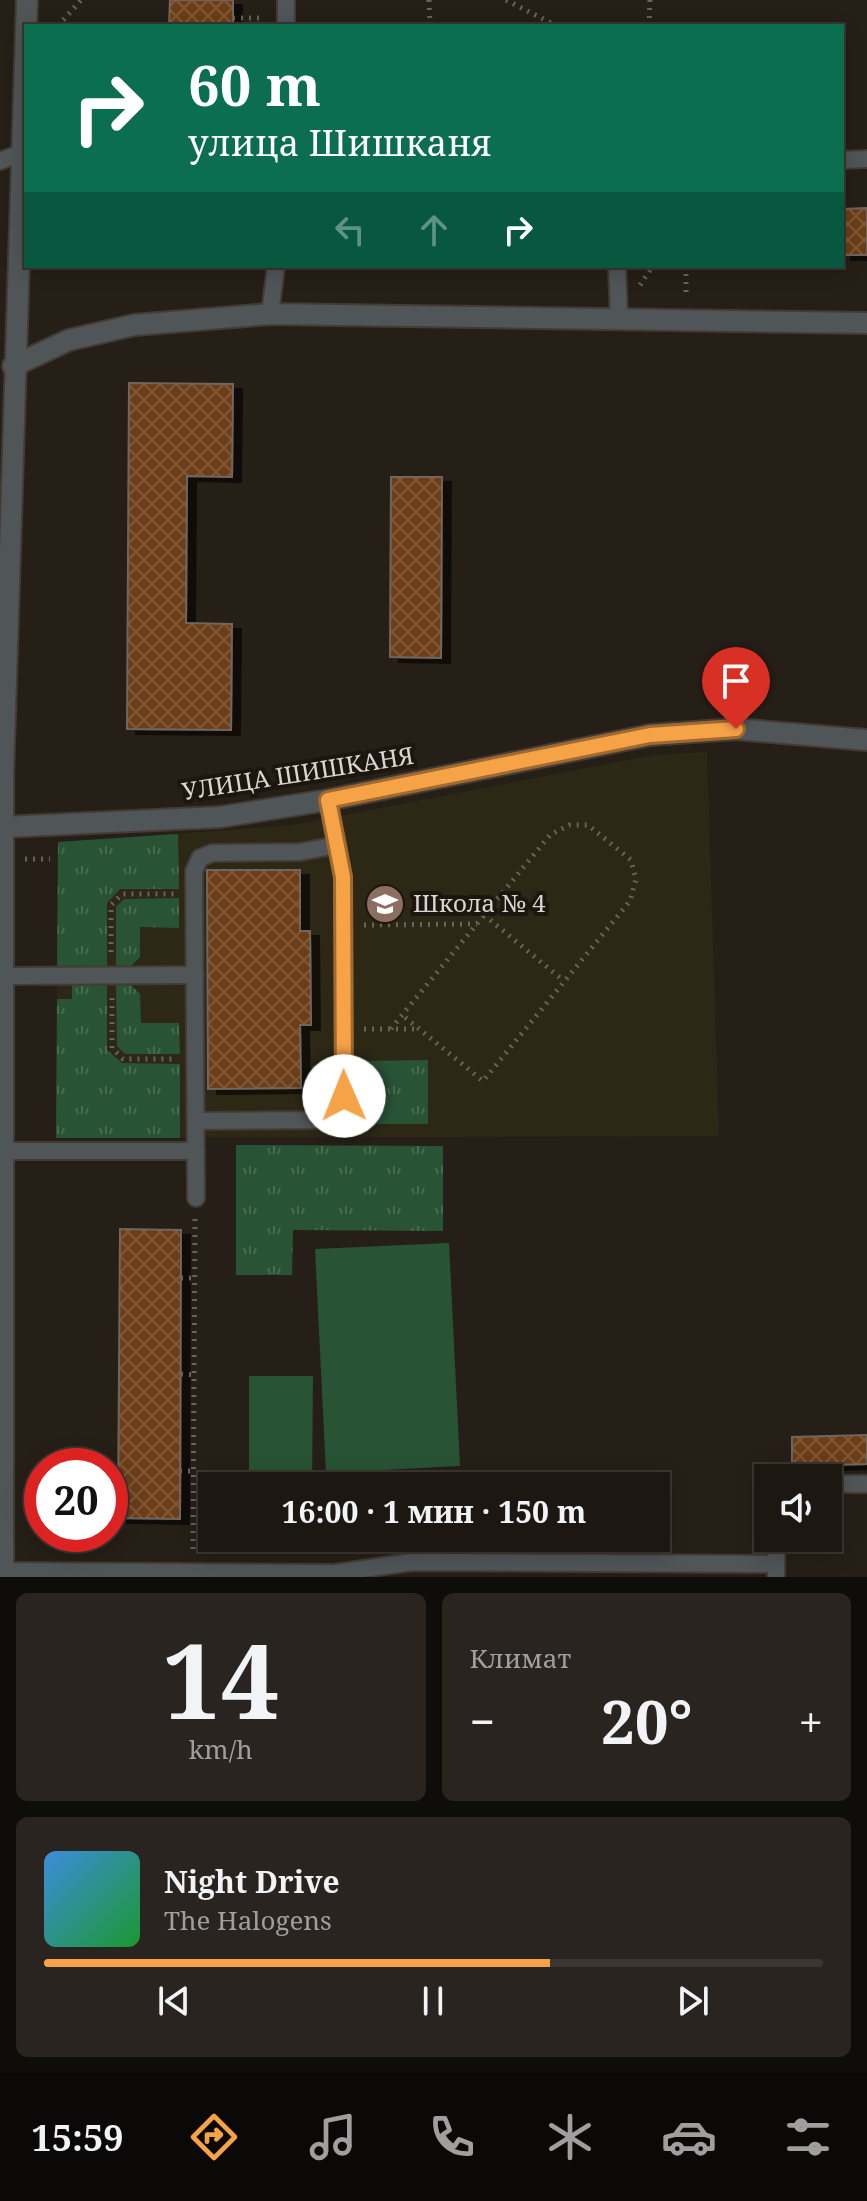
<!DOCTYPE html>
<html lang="ru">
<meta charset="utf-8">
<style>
:root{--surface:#1c1711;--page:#29241f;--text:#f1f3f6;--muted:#a09f9f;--line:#3a3631;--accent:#f6a247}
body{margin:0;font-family:"Noto Serif",serif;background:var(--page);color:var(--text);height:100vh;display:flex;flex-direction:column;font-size:30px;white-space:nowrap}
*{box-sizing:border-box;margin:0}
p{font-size:26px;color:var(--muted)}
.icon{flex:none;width:44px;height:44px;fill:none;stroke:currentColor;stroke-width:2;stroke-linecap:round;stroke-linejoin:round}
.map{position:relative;height:1577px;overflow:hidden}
.sheet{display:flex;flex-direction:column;gap:16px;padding:16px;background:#0f0d09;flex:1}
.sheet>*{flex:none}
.guide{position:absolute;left:24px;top:24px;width:820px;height:244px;border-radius:0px;box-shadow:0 4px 20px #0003,0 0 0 2px var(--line);background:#0b6e4f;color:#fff;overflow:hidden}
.fabs{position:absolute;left:754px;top:1464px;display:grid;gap:16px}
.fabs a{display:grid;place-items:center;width:88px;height:88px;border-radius:0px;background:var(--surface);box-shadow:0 4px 20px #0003,0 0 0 2px var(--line);font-size:40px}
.speed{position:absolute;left:24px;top:1448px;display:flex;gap:16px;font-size:40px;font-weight:700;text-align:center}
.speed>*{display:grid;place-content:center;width:104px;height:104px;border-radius:50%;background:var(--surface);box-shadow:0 4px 20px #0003,0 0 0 2px var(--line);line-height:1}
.speed .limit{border:12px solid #d22;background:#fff;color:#111}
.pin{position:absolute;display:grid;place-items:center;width:68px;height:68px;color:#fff;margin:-82px -34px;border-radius:50% 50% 50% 0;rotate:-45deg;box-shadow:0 0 8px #0007}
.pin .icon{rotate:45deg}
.me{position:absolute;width:88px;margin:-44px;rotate:359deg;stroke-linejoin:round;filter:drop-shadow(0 0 6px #0008)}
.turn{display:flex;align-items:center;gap:28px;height:168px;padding:0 32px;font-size:36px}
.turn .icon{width:104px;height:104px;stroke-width:2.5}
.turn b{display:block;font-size:56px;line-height:68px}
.lanes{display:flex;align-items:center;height:76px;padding:0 32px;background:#0003;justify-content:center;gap:40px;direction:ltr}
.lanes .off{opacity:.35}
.big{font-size:60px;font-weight:700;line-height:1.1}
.sheet .tile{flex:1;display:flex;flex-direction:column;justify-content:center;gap:12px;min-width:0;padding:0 28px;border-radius:12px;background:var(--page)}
.sheet .dial{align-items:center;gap:0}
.dial b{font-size:104px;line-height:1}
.song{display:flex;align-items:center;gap:24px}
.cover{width:96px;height:96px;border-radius:12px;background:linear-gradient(135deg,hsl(210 70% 55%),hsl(130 70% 35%))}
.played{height:8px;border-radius:4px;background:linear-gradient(90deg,var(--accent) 65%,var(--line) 65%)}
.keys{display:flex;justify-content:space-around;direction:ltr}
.heat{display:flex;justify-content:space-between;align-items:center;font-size:44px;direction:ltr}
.sheet .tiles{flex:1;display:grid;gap:16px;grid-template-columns:1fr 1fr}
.tile:last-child{grid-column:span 2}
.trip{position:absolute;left:198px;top:1472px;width:472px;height:80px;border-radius:0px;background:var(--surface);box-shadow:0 4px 20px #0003,0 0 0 2px var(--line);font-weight:700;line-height:80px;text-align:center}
.dock{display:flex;height:128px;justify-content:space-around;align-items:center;background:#0b0907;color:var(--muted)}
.dock .icon{width:56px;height:56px}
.dock .active{color:var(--accent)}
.dock b{font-size:36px;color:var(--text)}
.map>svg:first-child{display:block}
.education{fill:#2d2716}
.grass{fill:url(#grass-tufts)}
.pitch{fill:#295335}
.building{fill:url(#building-cross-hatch);stroke:#70655e;stroke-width:2;filter:url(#shadow)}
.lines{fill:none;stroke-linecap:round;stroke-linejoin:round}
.lane-casing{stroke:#423c34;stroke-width:20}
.street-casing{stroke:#423c34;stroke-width:24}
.path{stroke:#68625b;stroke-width:5;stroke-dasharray:2 6;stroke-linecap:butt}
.lane{stroke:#505558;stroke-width:16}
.street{stroke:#505558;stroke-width:20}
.route-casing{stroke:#a0692e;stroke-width:20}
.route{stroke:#f6a247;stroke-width:14}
.labels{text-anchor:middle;stroke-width:8;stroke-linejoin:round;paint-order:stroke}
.street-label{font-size:24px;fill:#d9d5cf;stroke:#1c160e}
.poi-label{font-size:24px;fill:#d9d5cf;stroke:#1c160e;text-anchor:start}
</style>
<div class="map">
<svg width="867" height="1577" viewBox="0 0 867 1577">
<defs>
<pattern id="grass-tufts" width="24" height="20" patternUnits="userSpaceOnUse" patternTransform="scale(2)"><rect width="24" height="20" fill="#295335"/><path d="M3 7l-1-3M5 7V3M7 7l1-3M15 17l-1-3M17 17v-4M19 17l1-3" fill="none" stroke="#476b51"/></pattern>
<pattern id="building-cross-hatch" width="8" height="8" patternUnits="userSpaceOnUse" patternTransform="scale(2)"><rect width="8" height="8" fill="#6c3d17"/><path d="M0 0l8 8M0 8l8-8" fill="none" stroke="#805838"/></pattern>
<filter id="shadow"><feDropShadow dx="9" dy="5" stdDeviation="0" flood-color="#0009"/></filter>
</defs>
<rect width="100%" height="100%" fill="#251f17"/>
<path class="education" d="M 707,752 L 719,1136 L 56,1138 L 58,842 L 293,825 L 653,755 Z"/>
<g class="grass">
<path d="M 178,834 L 179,889 L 120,889 L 107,903 L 107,966 L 57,966 L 58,842 Z"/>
<path d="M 179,898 L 179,928 L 140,927 L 140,957 L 131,966 L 116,966 L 116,907 L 124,899 Z"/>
<path d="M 72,985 L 107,985 L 107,1050 L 122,1063 L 180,1064 L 180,1138 L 56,1138 L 57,999 L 72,999 Z"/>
<path d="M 116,985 L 131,985 L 140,994 L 141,1023 L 179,1023 L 180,1054 L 125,1054 L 117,1046 Z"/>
<path d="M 428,1060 L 428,1124 L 361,1124 L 361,1061 Z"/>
<path d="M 236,1145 L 443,1146 L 443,1231 L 293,1230 L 292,1275 L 236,1275 Z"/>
</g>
<g class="pitch">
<path d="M 449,1243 L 460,1466 L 326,1473 L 315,1249 Z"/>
<path d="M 249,1376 L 313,1376 L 312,1486 L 249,1486 Z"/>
</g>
<g class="building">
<path d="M 170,0 L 233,0 L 233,26 L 169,26 Z"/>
<path d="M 867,208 L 867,255 L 842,255 L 842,209 Z"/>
<path d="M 129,383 L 233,384 L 232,477 L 187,476 L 186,623 L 232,624 L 231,730 L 127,729 Z"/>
<path d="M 391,477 L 442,477 L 441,658 L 390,657 Z"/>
<path d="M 207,870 L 300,870 L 300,931 L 310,931 L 311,1025 L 300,1025 L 301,1088 L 208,1089 Z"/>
<path d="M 120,1229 L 181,1230 L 180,1519 L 118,1518 Z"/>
<path d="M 867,1435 L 867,1464 L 792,1466 L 792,1437 Z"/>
</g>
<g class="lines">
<defs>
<g id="lane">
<path d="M 286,26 L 286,0"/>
<path d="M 842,160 L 867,159"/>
<path d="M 0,161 L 21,153"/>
<path d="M 617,266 L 619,319"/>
<path d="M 270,314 L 276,266"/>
<path d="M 3,976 L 195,975"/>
<path d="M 196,1121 L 320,1120 L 337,1113 L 344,1096 L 343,877 L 328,800"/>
<path d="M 3,1151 L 196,1151"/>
<path d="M 196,1198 L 194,871 L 200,858 L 212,853 L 300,852 L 337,845"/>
<path d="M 828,1484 L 867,1484"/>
<path d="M 3,1571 L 335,1573 L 412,1562 L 776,1564"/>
<path d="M 776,1577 L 776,1538"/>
</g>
<g id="street">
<path d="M 13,366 L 69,340 L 134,325 L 270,314 L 867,323"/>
<path d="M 3,827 L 220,817 L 328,800 L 650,735 L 736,729 L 867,740"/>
<path d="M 3,1577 L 3,777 L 27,0"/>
</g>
</defs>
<use href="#lane" class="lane-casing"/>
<use href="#street" class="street-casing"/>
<g class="path">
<path d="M 429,0 L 430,26"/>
<path d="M 506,0 L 557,26"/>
<path d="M 233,18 L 264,18"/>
<path d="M 58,26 L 81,0"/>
<path d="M 649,26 L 650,0"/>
<path d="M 686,266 L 686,297"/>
<path d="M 640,285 L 653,266"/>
<path d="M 25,859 L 50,859"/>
<path d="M 484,915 L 564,981"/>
<path d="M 364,925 L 477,924"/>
<path d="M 111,952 L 111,905 L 122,894 L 174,894"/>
<path d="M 112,998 L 112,1048 L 123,1059 L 172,1059"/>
<path d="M 364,1029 L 418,1029"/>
<path d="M 391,1029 L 402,1015 L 550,835 L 569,825 L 588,825 L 631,860 L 636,879 L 630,901 L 483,1081 L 402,1015"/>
<path d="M 181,1278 L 195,1278"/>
<path d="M 181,1374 L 194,1375"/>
<path d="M 180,1471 L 194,1471"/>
<path d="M 193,1549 L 195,1219"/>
</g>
<use href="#lane" class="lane"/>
<use href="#street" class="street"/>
</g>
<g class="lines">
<defs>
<path id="route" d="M 344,1096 L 343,877 L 328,800 L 650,735 L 736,729"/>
</defs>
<use href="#route" class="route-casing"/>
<use href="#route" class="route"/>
</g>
<defs>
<symbol id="school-disc" viewBox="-11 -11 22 22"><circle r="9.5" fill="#8d6e63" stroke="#1c160e"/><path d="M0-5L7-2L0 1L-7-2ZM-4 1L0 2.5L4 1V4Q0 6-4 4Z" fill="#fff"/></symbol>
</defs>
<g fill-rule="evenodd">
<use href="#school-disc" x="363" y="882" width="44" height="44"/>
</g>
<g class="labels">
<g class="street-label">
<text transform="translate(298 774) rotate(-9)" y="8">УЛИЦА ШИШКАНЯ</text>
</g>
<g class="poi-label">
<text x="413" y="912">Школа № 4</text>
</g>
</g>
</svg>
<div class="fabs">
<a><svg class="icon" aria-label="sound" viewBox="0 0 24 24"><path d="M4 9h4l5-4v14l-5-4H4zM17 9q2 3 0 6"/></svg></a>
</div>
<div class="speed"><div class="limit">20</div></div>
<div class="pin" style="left:736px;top:729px;background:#d93025"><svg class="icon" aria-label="arrive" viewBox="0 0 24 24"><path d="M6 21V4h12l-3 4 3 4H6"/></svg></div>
<svg class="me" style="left:344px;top:1096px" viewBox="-20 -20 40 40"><circle r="19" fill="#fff"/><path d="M0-13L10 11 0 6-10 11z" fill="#f6a247"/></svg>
<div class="trip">16:00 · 1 мин · 150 m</div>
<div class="guide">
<div class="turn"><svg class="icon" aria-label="right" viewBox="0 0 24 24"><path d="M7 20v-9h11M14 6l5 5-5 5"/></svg><div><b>60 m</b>улица Шишканя</div></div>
<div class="lanes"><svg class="icon off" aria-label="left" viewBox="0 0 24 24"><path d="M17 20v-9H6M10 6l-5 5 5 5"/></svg><svg class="icon off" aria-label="ahead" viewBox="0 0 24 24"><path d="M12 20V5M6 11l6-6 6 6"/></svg><svg class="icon" aria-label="right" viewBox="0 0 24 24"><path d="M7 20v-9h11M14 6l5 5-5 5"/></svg></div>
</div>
</div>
<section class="sheet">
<div class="tiles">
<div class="tile dial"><b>14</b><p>km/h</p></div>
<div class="tile"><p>Климат</p>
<div class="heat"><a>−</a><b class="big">20°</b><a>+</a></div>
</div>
<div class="tile">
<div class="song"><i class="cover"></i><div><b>Night Drive</b><p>The Halogens</p></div></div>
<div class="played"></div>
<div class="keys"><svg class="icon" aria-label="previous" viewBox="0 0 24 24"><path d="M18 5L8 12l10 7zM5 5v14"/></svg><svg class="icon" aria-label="pause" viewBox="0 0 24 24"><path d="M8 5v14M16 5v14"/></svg><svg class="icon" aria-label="next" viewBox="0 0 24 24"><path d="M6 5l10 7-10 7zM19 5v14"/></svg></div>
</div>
</div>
</section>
<nav class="dock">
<b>15:59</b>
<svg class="icon active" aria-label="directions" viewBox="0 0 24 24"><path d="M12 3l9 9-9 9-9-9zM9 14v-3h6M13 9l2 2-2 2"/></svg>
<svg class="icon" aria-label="music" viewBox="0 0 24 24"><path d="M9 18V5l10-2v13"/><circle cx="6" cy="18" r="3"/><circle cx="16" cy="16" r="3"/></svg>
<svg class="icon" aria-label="phone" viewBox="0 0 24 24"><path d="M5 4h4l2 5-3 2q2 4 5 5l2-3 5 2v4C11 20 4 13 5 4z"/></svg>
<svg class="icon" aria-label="climate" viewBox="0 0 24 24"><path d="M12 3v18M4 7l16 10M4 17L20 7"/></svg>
<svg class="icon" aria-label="car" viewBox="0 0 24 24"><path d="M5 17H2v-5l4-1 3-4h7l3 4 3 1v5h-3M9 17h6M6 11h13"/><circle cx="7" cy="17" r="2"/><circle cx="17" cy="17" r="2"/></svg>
<svg class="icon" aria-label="filters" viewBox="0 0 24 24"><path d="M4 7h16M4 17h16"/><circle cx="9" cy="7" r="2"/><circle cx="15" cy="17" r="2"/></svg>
</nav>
